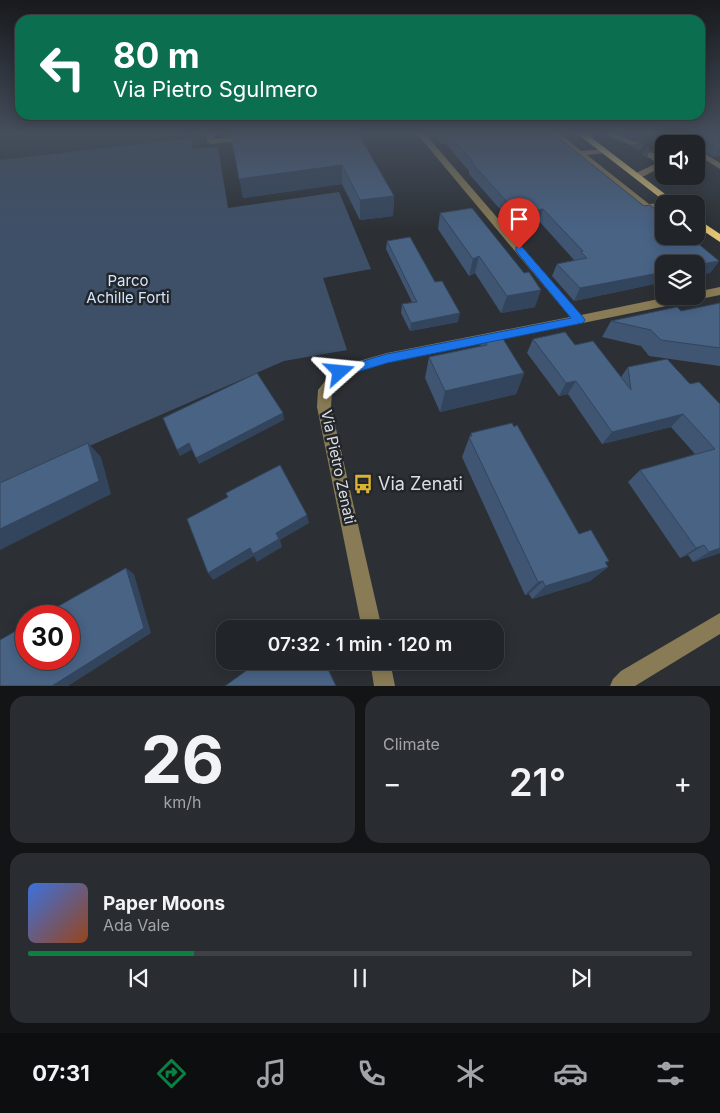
<!DOCTYPE html>
<meta charset="utf-8">
<style>
:root{--surface:#212428;--page:#292c30;--text:#f1f3f6;--muted:#a2a4a8;--line:#3e4145;--accent:#0b8043}
body{margin:0;font-family:Inter,sans-serif;background:var(--page);color:var(--text);height:100vh;display:flex;flex-direction:column;font-size:19px;white-space:nowrap}
*{box-sizing:border-box;margin:0}
p{font-size:16px;color:var(--muted)}
.icon{flex:none;width:28px;height:28px;fill:none;stroke:currentColor;stroke-width:2;stroke-linecap:round;stroke-linejoin:round}
.map{position:relative;height:686px;overflow:hidden}
.panel{display:flex;flex-direction:column;gap:10px;padding:10px;background:#121416;flex:1}
.panel>*{flex:none}
.banner{position:absolute;left:15px;top:15px;width:690px;height:105px;border-radius:15px;box-shadow:0 2px 12px #0003,0 0 0 1px var(--line);background:#0b6e4f;color:#fff;overflow:hidden}
.buttons{position:absolute;left:655px;top:135px;display:grid;gap:10px}
.buttons a{display:grid;place-items:center;width:50px;height:50px;border-radius:10px;background:var(--surface);box-shadow:0 2px 12px #0003,0 0 0 1px var(--line);font-size:25px}
.speed{position:absolute;left:15px;top:605px;display:flex;gap:10px;font-size:25px;font-weight:700;text-align:center}
.speed>*{display:grid;place-content:center;width:65px;height:65px;border-radius:50%;background:var(--surface);box-shadow:0 2px 12px #0003,0 0 0 1px var(--line);line-height:1}
.speed .limit{border:8px solid #d22;background:#fff;color:#111}
.pin{position:absolute;display:grid;place-items:center;width:42px;height:42px;color:#fff;margin:-51px -21px;border-radius:50% 50% 50% 0;rotate:-45deg;box-shadow:0 0 5px #0007}
.pin .icon{rotate:45deg}
.me{position:absolute;width:55px;margin:-28px;rotate:72deg;stroke-linejoin:round;filter:drop-shadow(0 0 4px #0008)}
.turn{display:flex;align-items:center;gap:18px;height:105px;padding:0 15px;font-size:22px}
.turn .icon{width:65px;height:65px;stroke-width:2.5}
.turn b{display:block;font-size:35px;line-height:42px}
.big{font-size:38px;font-weight:600;line-height:1.1}
.panel .card{flex:1;display:flex;flex-direction:column;justify-content:center;gap:8px;min-width:0;padding:0 18px;border-radius:15px;background:var(--page)}
.panel .dial{align-items:center;gap:0}
.dial b{font-size:65px;line-height:1}
.song{display:flex;align-items:center;gap:15px}
.cover{width:60px;height:60px;border-radius:8px;background:linear-gradient(135deg,hsl(220 70% 55%),hsl(20 70% 35%))}
.played{height:5px;border-radius:2px;background:linear-gradient(90deg,var(--accent) 25%,var(--line) 25%)}
.keys{display:flex;justify-content:space-around;direction:ltr}
.heat{display:flex;justify-content:space-between;align-items:center;font-size:28px;direction:ltr}
.panel .tiles{flex:1;display:grid;gap:10px;grid-template-columns:1fr 1fr}
.card:last-child{grid-column:span 2}
.trip{position:absolute;left:216px;top:620px;width:288px;height:50px;border-radius:15px;background:var(--surface);box-shadow:0 2px 12px #0003,0 0 0 1px var(--line);font-weight:600;line-height:50px;text-align:center}
.tab-bar{display:flex;height:80px;justify-content:space-around;align-items:center;background:#0d0e10;color:var(--muted)}
.tab-bar .icon{width:35px;height:35px}
.tab-bar .selected{color:var(--accent)}
.tab-bar b{font-size:22px;color:var(--text)}
.map>svg:first-child{display:block}
.built{fill:#303742}
.green{fill:#3e5068}
.lines{fill:none;stroke-linecap:round;stroke-linejoin:round}
.minor-tunnel{stroke:#464a4f;stroke-width:9;stroke-dasharray:9 4.5;stroke-linecap:butt}
.minor{fill:#887b55;fill-rule:evenodd}
.major{fill:#e2c676;fill-rule:evenodd}
.wall{fill:#3f5572}
.shaded-wall{fill:#33455d}
.building{fill:#496385;stroke:#33455d}
.route{fill:#1a73e8;stroke:#114b97}
.labels{text-anchor:middle;stroke-width:5;stroke-linejoin:round;paint-order:stroke}
.park-label{font-size:15px;fill:#d3e5fc;stroke:#22262b}
.street-label{font-size:15px;fill:#dcdfe2;stroke:#22262b}
.near-poi-label{font-size:18px;fill:#dcdfe2;stroke:#22262b;text-anchor:start}
</style>
<div class="map">
<svg width="720" height="686" viewBox="0 0 720 686">
<rect width="100%" height="100%" fill="#2c3035"/>
<path class="built" d="M 0,135 L 188,135 L 177,140 L 0,160 Z"/>
<path class="green" d="M 193,138 L 192,149 L 218,147 L 228,208 L 339,192 L 371,269 L 323,278 L 347,350 L 284,361 L 0,485 L 0,160 Z"/>
<g class="lines">
<path class="minor-tunnel" d="M 634,143 L 651,155"/>
<g class="minor">
<path d="M 206,135 L 214,135 L 214,139 L 250,135 L 273,135 L 269,137 L 211,144 L 207,142 Z"/>
<path d="M 418,135 L 426,135 L 581,315 L 673,296 L 696,296 L 696,292 L 720,287 L 720,295 L 387,363 L 345,376 L 332,392 L 331,407 L 382,629 L 362,629 L 317,407 L 318,390 L 335,368 L 387,353 L 570,317 Z"/>
<path d="M 553,135 L 562,135 L 581,151 L 606,149 L 606,153 L 587,155 L 649,204 L 664,203 L 666,204 L 664,204 L 664,209 L 644,209 Z"/>
<path d="M 607,135 L 618,135 L 638,143 L 631,145 Z"/>
<path d="M 696,148 L 720,163 L 720,169 L 696,154 Z"/>
<path d="M 648,153 L 654,153 L 664,160 L 664,166 L 640,178 L 634,178 L 634,174 L 657,163 L 648,157 Z"/>
<path d="M 720,613 L 720,634 L 635,686 L 610,686 L 613,679 L 621,671 Z"/>
<path d="M 370,661 L 390,661 L 395,686 L 374,686 Z"/>
</g>
<g class="major">
<path d="M 579,135 L 588,135 L 678,204 L 668,204 Z"/>
<path d="M 696,218 L 720,234 L 720,242 L 696,226 Z"/>
</g>
</g>
<g class="wall">
<path d="M 359,135 L 394,196 L 393,216 L 360,220 L 342,184 L 243,198 Z"/>
<path d="M 435,135 L 555,135 L 644,206 L 719,261 L 710,273 L 664,264 L 664,282 L 574,301 L 552,276 L 557,264 L 574,260 L 539,221 L 514,225 L 469,174 L 469,171 L 445,143 L 442,144 Z"/>
<path d="M 654,135 L 677,135 L 680,137 L 681,135 L 720,135 L 720,156 L 714,157 L 705,152 L 701,159 L 696,144 L 664,144 L 664,149 L 652,141 Z"/>
<path d="M 440,213 L 535,307 L 501,313 L 475,273 L 469,276 L 438,229 Z"/>
<path d="M 387,241 L 435,282 L 458,322 L 410,331 L 401,313 L 402,304 L 412,302 L 386,249 Z"/>
<path d="M 720,303 L 720,366 L 649,356 L 641,346 L 602,337 L 611,321 L 681,311 Z"/>
<path d="M 483,337 L 524,373 L 516,394 L 440,412 L 425,378 L 429,357 L 480,346 Z"/>
<path d="M 533,339 L 575,345 L 621,377 L 628,367 L 690,384 L 720,404 L 720,553 L 693,562 L 688,555 L 680,558 L 628,482 L 640,470 L 695,454 L 671,427 L 602,444 L 568,394 L 559,396 L 527,353 Z"/>
<path d="M 471,433 L 579,534 L 609,561 L 606,563 L 608,567 L 590,581 L 532,599 L 529,594 L 525,595 L 462,457 Z"/>
</g>
<g class="shaded-wall">
<path d="M 443,135 L 446,135 L 445,143 L 442,144 Z"/>
<path d="M 719,149 L 720,149 L 720,156 L 714,157 Z"/>
<path d="M 705,151 L 701,159 L 696,160 L 696,152 Z"/>
<path d="M 342,165 L 342,184 L 243,198 L 239,179 Z"/>
<path d="M 394,196 L 393,216 L 360,220 L 360,200 Z"/>
<path d="M 543,209 L 539,221 L 514,225 L 517,213 Z"/>
<path d="M 479,256 L 475,273 L 469,276 L 473,259 Z"/>
<path d="M 719,261 L 710,273 L 696,276 L 696,265 Z"/>
<path d="M 664,272 L 664,282 L 574,301 L 580,288 Z"/>
<path d="M 541,290 L 535,307 L 501,313 L 507,296 Z"/>
<path d="M 460,313 L 458,322 L 410,331 L 411,323 Z"/>
<path d="M 524,373 L 516,394 L 440,412 L 445,391 Z"/>
<path d="M 576,381 L 568,394 L 559,396 L 566,383 Z"/>
<path d="M 283,413 L 284,420 L 199,464 L 196,458 Z"/>
<path d="M 683,414 L 671,427 L 602,444 L 612,432 Z"/>
<path d="M 88,443 L 101,457 L 111,494 L 0,550 L 0,529 Z"/>
<path d="M 189,443 L 193,449 L 180,456 L 177,450 Z"/>
<path d="M 307,515 L 309,523 L 280,540 L 282,547 L 257,562 L 254,556 L 213,580 L 208,573 Z"/>
<path d="M 704,545 L 688,555 L 680,558 L 696,548 Z"/>
<path d="M 720,548 L 720,553 L 693,562 L 709,552 Z"/>
<path d="M 609,561 L 596,571 L 608,567 L 590,581 L 532,599 L 545,586 Z"/>
<path d="M 126,568 L 134,574 L 151,633 L 68,686 L 52,686 Z"/>
<path d="M 543,581 L 529,594 L 525,595 L 538,582 Z"/>
</g>
<g class="building">
<path d="M 231,135 L 359,135 L 394,196 L 360,200 L 342,165 L 239,179 Z"/>
<path d="M 449,135 L 555,135 L 644,206 L 650,205 L 664,216 L 664,236 L 689,236 L 719,261 L 696,265 L 696,264 L 664,264 L 664,272 L 580,288 L 557,264 L 587,258 L 581,252 L 583,251 L 543,209 L 517,213 L 471,162 L 473,162 Z"/>
<path d="M 659,135 L 677,135 L 680,137 L 693,137 L 692,135 L 720,135 L 720,149 L 719,149 L 700,138 L 699,146 L 705,151 L 696,152 L 696,144 L 673,144 Z"/>
<path d="M 472,208 L 524,273 L 529,272 L 541,290 L 507,296 L 479,256 L 473,259 L 440,213 Z"/>
<path d="M 410,237 L 435,282 L 442,281 L 460,313 L 411,323 L 402,304 L 417,302 L 387,241 Z"/>
<path d="M 720,303 L 720,348 L 661,340 L 651,330 L 611,321 L 677,307 L 681,311 Z"/>
<path d="M 565,332 L 575,345 L 593,341 L 631,390 L 628,367 L 667,359 L 690,384 L 699,382 L 720,404 L 720,548 L 709,552 L 704,545 L 696,548 L 640,470 L 715,449 L 683,414 L 612,432 L 576,381 L 566,383 L 533,339 Z"/>
<path d="M 500,334 L 524,373 L 445,391 L 429,357 L 487,345 L 483,337 Z"/>
<path d="M 257,373 L 283,413 L 196,458 L 189,443 L 177,450 L 163,418 Z"/>
<path d="M 512,423 L 514,427 L 517,425 L 579,534 L 591,530 L 609,561 L 605,562 L 608,567 L 545,586 L 543,581 L 538,582 L 469,437 L 472,436 L 471,433 Z"/>
<path d="M 88,443 L 99,481 L 0,529 L 0,483 Z"/>
<path d="M 280,465 L 307,515 L 276,533 L 279,539 L 253,554 L 250,548 L 208,573 L 187,519 L 228,497 L 226,493 Z"/>
<path d="M 126,568 L 144,628 L 52,686 L 0,686 L 0,640 L 26,625 L 26,659 L 69,659 L 69,616 L 41,616 Z"/>
<path d="M 247,661 L 324,661 L 336,686 L 225,686 L 250,668 Z"/>
</g>
<linearGradient id="sky" x2="0" y2="1"><stop stop-color="#181a1d"/><stop offset="0.58" stop-color="#454e5c"/><stop offset="1" stop-color="#454e5c" stop-opacity="0"/></linearGradient>
<rect width="720" height="231" fill="url(#sky)"/>
<path class="route" d="M 516,247 L 522,247 L 583,317 L 585,320 L 583,323 L 387,363 L 340,377 L 336,375 L 334,372 L 336,369 L 387,354 L 571,318 L 516,251 Z"/>
<defs>
<symbol id="bus-bare" viewBox="-9 -9 18 18"><path d="M-5-6H5V4H4V6H2V4H-2V6H-4V4H-5ZM-3.5-4V0h7V-4ZM-3.5 1.2v1.5H-2V1.2ZM2 1.2v1.5H3.5V1.2Z" fill="#dbb333" stroke="#22262b" stroke-width="2.5" paint-order="stroke"/></symbol>
</defs>
<g fill-rule="evenodd">
<use href="#bus-bare" x="349" y="470" width="28" height="28"/>
</g>
<g class="labels">
<g class="park-label">
<text x="128" y="286">Parco<tspan x="128" dy="17">Achille Forti</tspan></text>
</g>
<g class="street-label">
<text transform="translate(338 467) rotate(78)" y="5">Via Pietro Zenati</text>
</g>
<g class="near-poi-label">
<text x="378" y="490">Via Zenati</text>
</g>
</g>
</svg>
<div class="buttons">
<a><svg class="icon" aria-label="sound" viewBox="0 0 24 24"><path d="M4 9h4l5-4v14l-5-4H4zM17 9q2 3 0 6"/></svg></a>
<a><svg class="icon" aria-label="search" viewBox="0 0 24 24"><circle cx="10" cy="10" r="6"/><path d="M15 15l6 6"/></svg></a>
<a><svg class="icon" aria-label="layers" viewBox="0 0 24 24"><path d="M12 4l9 5-9 5-9-5zM3 14l9 5 9-5"/></svg></a>
</div>
<div class="speed"><div class="limit">30</div></div>
<div class="pin" style="left:519px;top:249px;background:#d93025"><svg class="icon" aria-label="arrive" viewBox="0 0 24 24"><path d="M6 21V4h12l-3 4 3 4H6"/></svg></div>
<svg class="me" style="left:340px;top:372px" viewBox="-20 -20 40 40"><path d="M0-17L14 15 0 8-14 15z" fill="#1a73e8" stroke="#fff" stroke-width="4"/></svg>
<div class="trip">07:32 · 1 min · 120 m</div>
<div class="banner">
<div class="turn"><svg class="icon" aria-label="left" viewBox="0 0 24 24"><path d="M17 20v-9H6M10 6l-5 5 5 5"/></svg><div><b>80 m</b>Via Pietro Sgulmero</div></div>
</div>
</div>
<section class="panel">
<div class="tiles">
<div class="card dial"><b>26</b><p>km/h</p></div>
<div class="card"><p>Climate</p>
<div class="heat"><a>−</a><b class="big">21°</b><a>+</a></div>
</div>
<div class="card">
<div class="song"><i class="cover"></i><div><b>Paper Moons</b><p>Ada Vale</p></div></div>
<div class="played"></div>
<div class="keys"><svg class="icon" aria-label="previous" viewBox="0 0 24 24"><path d="M18 5L8 12l10 7zM5 5v14"/></svg><svg class="icon" aria-label="pause" viewBox="0 0 24 24"><path d="M8 5v14M16 5v14"/></svg><svg class="icon" aria-label="next" viewBox="0 0 24 24"><path d="M6 5l10 7-10 7zM19 5v14"/></svg></div>
</div>
</div>
</section>
<nav class="tab-bar">
<b>07:31</b>
<svg class="icon selected" aria-label="directions" viewBox="0 0 24 24"><path d="M12 3l9 9-9 9-9-9zM9 14v-3h6M13 9l2 2-2 2"/></svg>
<svg class="icon" aria-label="music" viewBox="0 0 24 24"><path d="M9 18V5l10-2v13"/><circle cx="6" cy="18" r="3"/><circle cx="16" cy="16" r="3"/></svg>
<svg class="icon" aria-label="phone" viewBox="0 0 24 24"><path d="M5 4h4l2 5-3 2q2 4 5 5l2-3 5 2v4C11 20 4 13 5 4z"/></svg>
<svg class="icon" aria-label="climate" viewBox="0 0 24 24"><path d="M12 3v18M4 7l16 10M4 17L20 7"/></svg>
<svg class="icon" aria-label="car" viewBox="0 0 24 24"><path d="M5 17H2v-5l4-1 3-4h7l3 4 3 1v5h-3M9 17h6M6 11h13"/><circle cx="7" cy="17" r="2"/><circle cx="17" cy="17" r="2"/></svg>
<svg class="icon" aria-label="filters" viewBox="0 0 24 24"><path d="M4 7h16M4 17h16"/><circle cx="9" cy="7" r="2"/><circle cx="15" cy="17" r="2"/></svg>
</nav>
